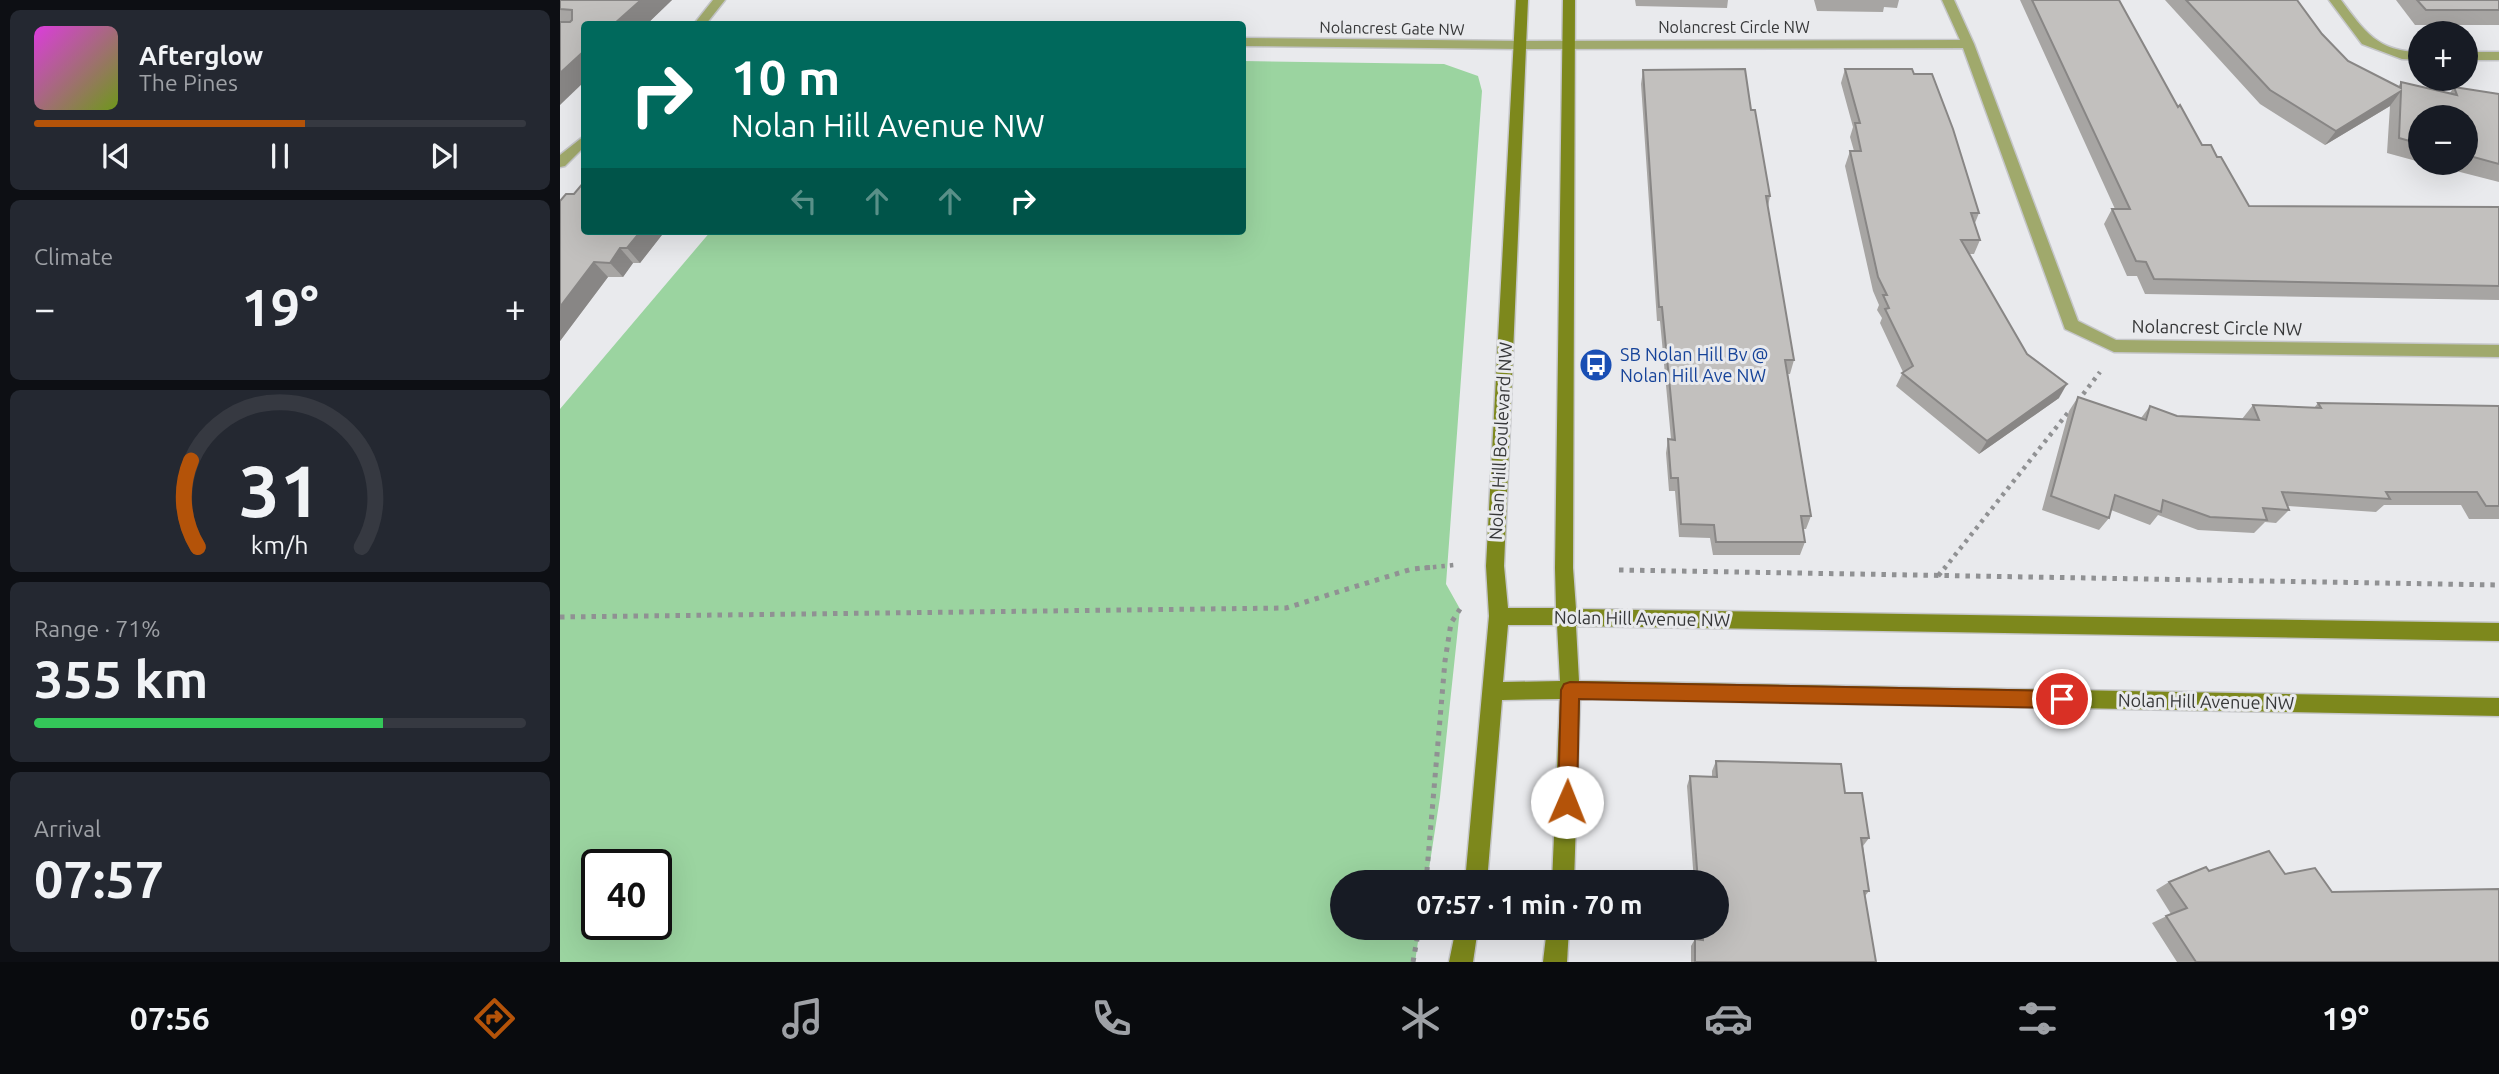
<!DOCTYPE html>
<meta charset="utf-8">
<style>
:root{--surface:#171b24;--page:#242831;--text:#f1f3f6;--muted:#9ea1a6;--line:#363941;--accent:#b45309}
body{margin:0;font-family:Ubuntu,sans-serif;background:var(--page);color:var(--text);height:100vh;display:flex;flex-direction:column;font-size:26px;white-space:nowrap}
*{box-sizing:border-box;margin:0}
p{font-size:23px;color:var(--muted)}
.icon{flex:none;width:38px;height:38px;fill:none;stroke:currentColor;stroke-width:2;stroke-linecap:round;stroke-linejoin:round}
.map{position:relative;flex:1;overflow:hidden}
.details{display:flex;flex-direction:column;gap:10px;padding:10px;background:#0d0f14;width:560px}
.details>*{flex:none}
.banner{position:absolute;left:21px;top:21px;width:665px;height:214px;border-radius:7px;box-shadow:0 7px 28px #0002;background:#00695c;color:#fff;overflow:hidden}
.fabs{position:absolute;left:1848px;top:21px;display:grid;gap:14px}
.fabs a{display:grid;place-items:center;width:70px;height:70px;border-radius:50%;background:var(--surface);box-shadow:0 7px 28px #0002;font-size:35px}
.speed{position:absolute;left:21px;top:849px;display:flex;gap:14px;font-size:35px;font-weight:700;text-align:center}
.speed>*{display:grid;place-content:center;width:91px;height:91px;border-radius:50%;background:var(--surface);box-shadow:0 7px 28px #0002;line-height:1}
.speed .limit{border:4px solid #111;border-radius:10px;background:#fff;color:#111}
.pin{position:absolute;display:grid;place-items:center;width:60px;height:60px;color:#fff;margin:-30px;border:4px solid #fff;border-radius:50%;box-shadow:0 2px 7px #0007}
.me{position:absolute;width:77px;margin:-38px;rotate:1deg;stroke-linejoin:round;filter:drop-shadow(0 0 5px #0008)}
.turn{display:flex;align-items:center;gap:24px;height:147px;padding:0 35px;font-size:32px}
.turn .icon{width:91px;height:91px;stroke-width:2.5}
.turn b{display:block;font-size:49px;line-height:60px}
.lanes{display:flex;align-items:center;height:66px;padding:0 35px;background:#0003;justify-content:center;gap:35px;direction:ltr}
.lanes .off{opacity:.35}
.big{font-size:52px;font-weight:700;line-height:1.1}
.details .card{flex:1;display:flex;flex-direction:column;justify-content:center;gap:10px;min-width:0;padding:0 24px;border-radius:10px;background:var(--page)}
.details .dial{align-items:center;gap:0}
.dial svg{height:182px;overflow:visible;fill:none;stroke:var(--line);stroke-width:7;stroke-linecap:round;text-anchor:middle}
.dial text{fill:var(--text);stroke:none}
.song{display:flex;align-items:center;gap:21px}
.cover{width:84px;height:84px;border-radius:10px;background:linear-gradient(135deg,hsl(300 70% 55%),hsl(80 70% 35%))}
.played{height:7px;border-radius:4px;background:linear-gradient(90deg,var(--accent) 55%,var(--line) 55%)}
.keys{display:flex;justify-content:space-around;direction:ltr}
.heat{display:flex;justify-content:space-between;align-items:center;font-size:38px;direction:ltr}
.charge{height:10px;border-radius:5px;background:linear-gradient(90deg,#34c759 71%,var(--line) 0)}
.trip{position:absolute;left:770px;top:870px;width:399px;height:70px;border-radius:35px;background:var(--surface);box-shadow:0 7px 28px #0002;font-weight:700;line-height:70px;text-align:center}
.tabs{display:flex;height:112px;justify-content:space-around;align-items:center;background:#090b0e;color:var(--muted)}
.tabs .icon{width:49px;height:49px}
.tabs .selected{color:var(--accent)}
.tabs b{font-size:32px;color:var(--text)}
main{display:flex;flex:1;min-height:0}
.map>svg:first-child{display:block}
.green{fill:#9bd4a0;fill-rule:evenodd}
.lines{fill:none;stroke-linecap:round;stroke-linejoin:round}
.street-casing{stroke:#c5c6c9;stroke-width:3}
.secondary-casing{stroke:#c5c6c9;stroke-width:3}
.path-far1{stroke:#909193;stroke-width:4.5;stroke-dasharray:3.5 5;stroke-linecap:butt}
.path{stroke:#909193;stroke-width:5;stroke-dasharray:4.5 6;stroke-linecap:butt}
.street{fill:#a0a96c;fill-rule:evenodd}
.secondary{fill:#7d881c;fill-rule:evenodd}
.wall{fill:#a7a5a3}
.shaded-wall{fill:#888685}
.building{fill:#c2c0be;stroke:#888685;stroke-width:2}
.route{fill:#b45309;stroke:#753606;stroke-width:2}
.labels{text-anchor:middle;stroke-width:6;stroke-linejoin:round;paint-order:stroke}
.far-street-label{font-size:16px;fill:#373839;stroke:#e9eaed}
.street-label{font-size:18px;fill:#373839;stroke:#e9eaed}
.transit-label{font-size:18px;fill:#164399;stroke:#e9eaed;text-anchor:start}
</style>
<main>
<section class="details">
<div class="card">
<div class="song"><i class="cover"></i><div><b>Afterglow</b><p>The Pines</p></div></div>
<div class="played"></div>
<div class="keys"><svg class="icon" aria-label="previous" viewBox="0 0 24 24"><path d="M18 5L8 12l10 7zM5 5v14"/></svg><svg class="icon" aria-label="pause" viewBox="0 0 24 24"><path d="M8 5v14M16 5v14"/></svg><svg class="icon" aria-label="next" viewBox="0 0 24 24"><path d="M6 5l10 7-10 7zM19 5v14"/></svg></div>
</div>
<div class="card"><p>Climate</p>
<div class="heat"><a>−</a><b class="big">19°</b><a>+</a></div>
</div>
<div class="card dial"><svg viewBox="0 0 100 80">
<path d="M14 69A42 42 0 1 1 86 69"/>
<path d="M14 69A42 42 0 0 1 11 31" stroke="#b45309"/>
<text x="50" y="56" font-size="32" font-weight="700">31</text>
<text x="50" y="72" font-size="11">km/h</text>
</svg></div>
<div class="card"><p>Range · 71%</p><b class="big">355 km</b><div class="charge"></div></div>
<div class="card"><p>Arrival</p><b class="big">07:57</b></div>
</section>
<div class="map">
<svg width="1939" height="962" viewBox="0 0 1939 962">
<rect width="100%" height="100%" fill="#e9eaed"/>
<path class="green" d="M 683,61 L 884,64 L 918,76 L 922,91 L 886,584 L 900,609 L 880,797 L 867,882 L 782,882 L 782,928 L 860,928 L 855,962 L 0,962 L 0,409 L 151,231 L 682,231 ZM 37,864 L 96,864 L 96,924 L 37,924 Z"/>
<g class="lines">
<defs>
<g id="street">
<path d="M 153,0 L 165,0 L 146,24 L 134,24 Z"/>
<path d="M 1382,0 L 1394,0 L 1414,44 L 1518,321 L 1556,340 L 1939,345 L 1939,357 L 1554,352 L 1505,329 L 1403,48 L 960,49 L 682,46 L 682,38 L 960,41 L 1400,40 Z"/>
<path d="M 1769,0 L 1781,0 C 1804,31 1818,52 1860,52 L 1860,60 L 1842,59 L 1802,44 Z"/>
<rect x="1906" y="52" width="33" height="8"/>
<path d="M 24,136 L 24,147 L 5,166 L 0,167 L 0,155 Z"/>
</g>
<g id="secondary">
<path d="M 956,0 L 968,0 L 944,566 L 948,608 L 996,608 L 995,568 L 1003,0 L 1015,0 L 1013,568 L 1016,609 L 1939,623 L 1939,641 L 1016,626 L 1019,681 L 1939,698 L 1939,716 L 1020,699 L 1014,882 L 992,882 L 1000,699 L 942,700 L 927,882 L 905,882 L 929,616 L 926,566 ZM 948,625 L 997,625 L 1000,681 L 943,682 Z"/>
<path d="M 896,928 L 918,928 L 913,962 L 889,962 Z"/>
<path d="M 987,928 L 1009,928 L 1007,962 L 983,962 Z"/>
</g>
</defs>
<use href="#street" class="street-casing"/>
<use href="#secondary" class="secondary-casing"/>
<g class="path-far1">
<path d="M 1518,401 L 1540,372"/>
<path d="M 856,569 L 894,565"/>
<path d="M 1384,569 L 1510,410"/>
</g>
<g class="path">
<path d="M 1059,570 L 1939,585"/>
<path d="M 1378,576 L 1385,567"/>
<path d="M 0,617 L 726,608 L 852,569 L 875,567"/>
<path d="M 866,882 L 885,661 L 891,623 L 900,609"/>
<path d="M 853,962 L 859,928"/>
</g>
<use href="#street" class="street"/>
<use href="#secondary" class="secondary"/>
</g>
<g class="wall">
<path d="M 0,0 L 112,0 L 87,24 L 24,24 L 0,105 Z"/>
<path d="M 1075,0 L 1168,0 L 1167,8 L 1076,6 Z"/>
<path d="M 1254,0 L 1339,0 L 1337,8 L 1324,7 L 1323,12 L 1257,11 Z"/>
<path d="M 1460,0 L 1559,0 L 1618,107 L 1642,145 L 1657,157 L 1689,206 L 1939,207 L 1939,300 L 1585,294 L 1577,276 L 1567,276 L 1544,224 L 1552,209 L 1555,209 Z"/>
<path d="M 1605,0 L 1737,0 L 1762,34 L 1788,61 L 1838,87 L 1841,82 L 1890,93 L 1894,87 L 1939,94 L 1939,182 L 1865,163 L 1906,163 L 1906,117 L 1860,117 L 1860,162 L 1827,153 L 1830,106 L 1765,145 L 1700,104 Z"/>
<path d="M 1836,0 L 1939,0 L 1939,25 L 1855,25 Z"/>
<path d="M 1285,69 L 1354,74 L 1419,213 L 1415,223 L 1420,240 L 1414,254 L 1409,254 L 1467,354 L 1499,398 L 1419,454 L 1336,386 L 1343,372 L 1320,323 L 1322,318 L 1317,310 L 1319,305 L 1313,291 L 1285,166 L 1290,151 L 1294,151 L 1290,137 L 1293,127 L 1281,83 Z"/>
<path d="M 1083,70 L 1191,110 L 1210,196 L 1208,207 L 1234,360 L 1230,374 L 1228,374 L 1251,516 L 1246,529 L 1243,529 L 1245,542 L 1240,555 L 1153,555 L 1150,538 L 1119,537 L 1115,491 L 1109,491 L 1106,453 L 1108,439 L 1111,439 L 1100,321 L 1097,321 L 1081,84 Z"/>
<path d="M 14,194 L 105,231 L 80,263 L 73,263 L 63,277 L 48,277 L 0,341 Z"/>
<path d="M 1518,397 L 1581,418 L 1590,406 L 1617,416 L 1682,419 L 1693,405 L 1754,408 L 1758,403 L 1939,406 L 1939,519 L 1909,519 L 1901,505 L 1824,505 L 1816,512 L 1728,506 L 1729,510 L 1716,523 L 1705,522 L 1694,533 L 1638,530 L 1598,515 L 1590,525 L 1551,510 L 1549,518 L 1539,530 L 1482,510 L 1509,411 Z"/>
<path d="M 1156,761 L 1285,793 L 1309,838 L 1303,846 L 1309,891 L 1305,896 L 1316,962 L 1131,962 L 1131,946 L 1135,939 L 1138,940 L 1137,928 L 1157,928 L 1157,882 L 1134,882 L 1127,786 L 1130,776 L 1152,777 L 1152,771 Z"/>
<path d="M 1649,871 L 1725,874 L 1772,892 L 1939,962 L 1617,962 L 1592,923 L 1611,914 L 1596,890 L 1609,882 Z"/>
</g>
<g class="shaded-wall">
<path d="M 81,0 L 112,0 L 87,24 L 54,24 Z"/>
<path d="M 24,51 L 24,82 L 0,105 L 0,73 Z"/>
<path d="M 1841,91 L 1830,106 L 1765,145 L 1776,131 Z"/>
<path d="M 81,231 L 105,231 L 80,263 L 67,248 Z"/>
<path d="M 60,248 L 73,263 L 63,277 L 50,263 Z"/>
<path d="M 34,262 L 48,277 L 0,341 L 0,307 Z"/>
<path d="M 1507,384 L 1499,398 L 1419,454 L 1427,441 Z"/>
</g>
<g class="building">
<path d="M 0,0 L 81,0 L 54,24 L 24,24 L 24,51 L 0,73 L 0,22 L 10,22 L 12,20 L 12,10 L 0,9 Z"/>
<path d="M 1472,0 L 1559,0 L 1618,107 L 1620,105 L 1642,145 L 1651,145 L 1657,157 L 1661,157 L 1689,206 L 1939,207 L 1939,286 L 1594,279 L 1586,262 L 1576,261 L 1552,209 L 1570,209 Z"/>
<path d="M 1626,0 L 1737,0 L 1762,34 L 1788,61 L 1841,88 L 1841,82 L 1897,95 L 1894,87 L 1939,94 L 1939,164 L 1906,155 L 1906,117 L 1860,117 L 1860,144 L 1839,138 L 1841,91 L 1776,131 L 1710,90 Z"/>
<path d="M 1857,0 L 1939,0 L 1939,10 L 1866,10 Z"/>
<path d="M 1185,69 L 1191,110 L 1195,110 L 1210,196 L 1206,196 L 1234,360 L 1225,360 L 1251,516 L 1241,516 L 1245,542 L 1156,542 L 1154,525 L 1121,524 L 1118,478 L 1111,478 L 1108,439 L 1115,440 L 1102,307 L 1099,307 L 1083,70 Z"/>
<path d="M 1285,69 L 1352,69 L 1354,74 L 1372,74 L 1393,129 L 1419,213 L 1411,213 L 1420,240 L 1401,240 L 1467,354 L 1507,384 L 1427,441 L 1342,373 L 1353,366 L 1325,309 L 1329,308 L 1323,295 L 1327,295 L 1318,277 L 1290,151 L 1301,151 L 1295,123 L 1300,123 Z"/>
<path d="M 24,182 L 24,231 L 81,231 L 67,248 L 60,248 L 50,263 L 34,262 L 0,307 L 0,201 L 6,194 L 14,194 Z"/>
<path d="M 1518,397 L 1586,420 L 1590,406 L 1617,416 L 1699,420 L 1693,405 L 1761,408 L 1758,403 L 1939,406 L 1939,506 L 1926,506 L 1917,492 L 1826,492 L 1830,499 L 1722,492 L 1729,510 L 1703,508 L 1707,520 L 1650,517 L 1603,500 L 1601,512 L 1555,495 L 1549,518 L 1491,496 Z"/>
<path d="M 1156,761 L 1281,764 L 1285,793 L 1302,793 L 1309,838 L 1301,838 L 1309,891 L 1304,891 L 1316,962 L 1135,962 L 1135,939 L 1143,940 L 1142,928 L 1157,928 L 1157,882 L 1138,882 L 1130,776 L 1157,777 Z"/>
<path d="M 1709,851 L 1725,874 L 1755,868 L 1772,892 L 1939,889 L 1939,962 L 1636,962 L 1606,916 L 1627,908 L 1609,882 L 1646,867 L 1649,871 Z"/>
</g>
<path class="route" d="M 1010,682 L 1502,691 L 1508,693 L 1511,699 L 1508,705 L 1502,708 L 1019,699 L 1017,802 L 1014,809 L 1007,812 L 1000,809 L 998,802 L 1001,690 L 1004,684 Z"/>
<defs>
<symbol id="bus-disc" viewBox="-11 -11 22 22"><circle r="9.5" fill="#1a4fb4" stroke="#e9eaed"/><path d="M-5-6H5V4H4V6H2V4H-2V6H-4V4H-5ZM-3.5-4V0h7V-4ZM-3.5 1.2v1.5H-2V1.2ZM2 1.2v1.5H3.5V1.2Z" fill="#fff"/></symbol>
</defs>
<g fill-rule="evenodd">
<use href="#bus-disc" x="1017" y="346" width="38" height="38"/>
</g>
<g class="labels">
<g class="far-street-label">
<text x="1174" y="33">Nolancrest Circle NW</text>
<text transform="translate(832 28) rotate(1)" y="6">Nolancrest Gate NW</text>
</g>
<g class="street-label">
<text transform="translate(1657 328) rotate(1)" y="6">Nolancrest Circle NW</text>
<text transform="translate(941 441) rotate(-87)" y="6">Nolan Hill Boulevard NW</text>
<text transform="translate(1082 619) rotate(1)" y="6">Nolan Hill Avenue NW</text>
<text transform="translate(1646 702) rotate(1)" y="6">Nolan Hill Avenue NW</text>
</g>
<g class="transit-label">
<text x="1060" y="361">SB Nolan Hill Bv @<tspan x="1060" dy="21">Nolan Hill Ave NW</tspan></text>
</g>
</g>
</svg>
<div class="fabs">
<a>+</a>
<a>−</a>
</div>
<div class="speed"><div class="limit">40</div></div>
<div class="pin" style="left:1502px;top:699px;background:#d93025"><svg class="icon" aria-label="arrive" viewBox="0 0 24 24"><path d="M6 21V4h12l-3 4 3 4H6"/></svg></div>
<svg class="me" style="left:1007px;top:802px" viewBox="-20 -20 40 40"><circle r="19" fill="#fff"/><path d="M0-13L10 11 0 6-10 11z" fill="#b45309"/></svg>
<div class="trip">07:57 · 1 min · 70 m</div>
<div class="banner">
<div class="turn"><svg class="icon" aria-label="right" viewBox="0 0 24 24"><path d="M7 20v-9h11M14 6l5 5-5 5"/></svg><div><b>10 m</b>Nolan Hill Avenue NW</div></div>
<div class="lanes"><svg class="icon off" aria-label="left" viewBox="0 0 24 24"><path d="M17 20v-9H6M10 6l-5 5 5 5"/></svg><svg class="icon off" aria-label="ahead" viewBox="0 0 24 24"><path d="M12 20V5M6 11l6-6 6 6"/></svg><svg class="icon off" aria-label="ahead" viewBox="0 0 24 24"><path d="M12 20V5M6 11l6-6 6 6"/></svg><svg class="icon" aria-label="right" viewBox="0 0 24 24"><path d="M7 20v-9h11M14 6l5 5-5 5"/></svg></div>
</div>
</div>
</main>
<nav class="tabs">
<b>07:56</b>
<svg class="icon selected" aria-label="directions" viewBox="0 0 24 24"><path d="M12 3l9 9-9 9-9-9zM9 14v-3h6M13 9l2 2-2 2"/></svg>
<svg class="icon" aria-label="music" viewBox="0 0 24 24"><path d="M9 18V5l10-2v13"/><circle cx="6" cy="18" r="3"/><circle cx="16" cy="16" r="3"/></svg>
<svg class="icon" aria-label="phone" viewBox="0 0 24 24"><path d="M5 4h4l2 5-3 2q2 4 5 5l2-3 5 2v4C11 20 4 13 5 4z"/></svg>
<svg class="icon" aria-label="climate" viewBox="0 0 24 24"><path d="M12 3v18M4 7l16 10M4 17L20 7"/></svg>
<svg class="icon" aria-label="car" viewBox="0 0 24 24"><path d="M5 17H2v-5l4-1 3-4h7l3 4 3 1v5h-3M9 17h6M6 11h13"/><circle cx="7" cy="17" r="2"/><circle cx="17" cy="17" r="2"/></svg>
<svg class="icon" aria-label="filters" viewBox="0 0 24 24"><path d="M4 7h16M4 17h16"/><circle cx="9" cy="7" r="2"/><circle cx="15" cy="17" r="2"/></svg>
<b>19°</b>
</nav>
